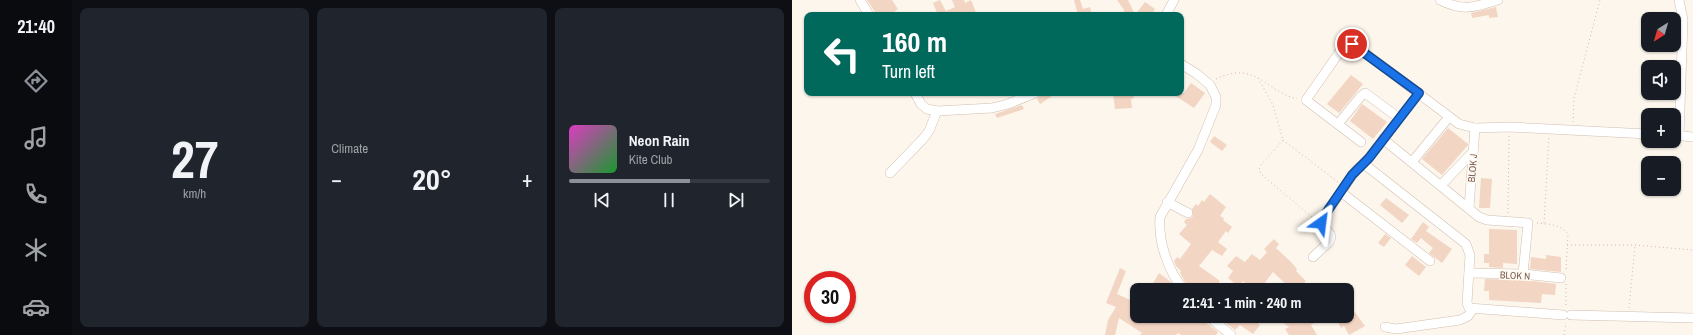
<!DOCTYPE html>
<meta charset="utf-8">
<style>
:root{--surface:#171b24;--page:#20242c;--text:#f1f3f6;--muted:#9ea1a6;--line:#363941;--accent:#8c9099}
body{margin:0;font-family:"Archivo Narrow",sans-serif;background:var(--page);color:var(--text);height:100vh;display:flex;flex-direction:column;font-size:15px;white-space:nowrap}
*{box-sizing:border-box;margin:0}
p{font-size:13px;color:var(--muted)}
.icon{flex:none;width:22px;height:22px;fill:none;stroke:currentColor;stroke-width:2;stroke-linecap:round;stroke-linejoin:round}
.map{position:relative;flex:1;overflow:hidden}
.drawer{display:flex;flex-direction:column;gap:8px;padding:8px;background:#0d0f14;width:720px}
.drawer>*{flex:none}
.top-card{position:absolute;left:12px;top:12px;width:380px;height:84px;border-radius:8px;box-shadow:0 1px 3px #0004;background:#00695c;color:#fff;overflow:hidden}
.needle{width:26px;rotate:217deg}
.controls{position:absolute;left:849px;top:12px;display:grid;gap:8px}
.controls a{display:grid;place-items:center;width:40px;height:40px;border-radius:8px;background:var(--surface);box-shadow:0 1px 3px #0004;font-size:20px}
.speed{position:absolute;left:12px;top:271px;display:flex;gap:8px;font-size:20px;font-weight:700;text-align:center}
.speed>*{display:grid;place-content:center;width:52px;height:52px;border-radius:50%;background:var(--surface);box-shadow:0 1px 3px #0004;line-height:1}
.speed .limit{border:6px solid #d22;background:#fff;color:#111}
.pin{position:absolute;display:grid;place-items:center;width:34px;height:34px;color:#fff;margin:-17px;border:2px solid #fff;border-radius:50%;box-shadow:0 1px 4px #0007}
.me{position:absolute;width:44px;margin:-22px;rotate:31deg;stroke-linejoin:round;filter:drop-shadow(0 0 3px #0008)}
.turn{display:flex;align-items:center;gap:14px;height:84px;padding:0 12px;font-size:18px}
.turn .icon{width:52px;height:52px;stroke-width:2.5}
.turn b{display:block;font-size:28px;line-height:34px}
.big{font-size:30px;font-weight:700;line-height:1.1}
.drawer .card{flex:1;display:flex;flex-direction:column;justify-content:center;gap:6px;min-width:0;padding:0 14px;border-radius:8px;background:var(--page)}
.drawer .dial{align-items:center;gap:0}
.dial b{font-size:52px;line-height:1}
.song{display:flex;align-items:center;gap:12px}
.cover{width:48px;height:48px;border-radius:6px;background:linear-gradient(135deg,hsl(310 70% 55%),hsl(130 70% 35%))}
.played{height:4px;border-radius:2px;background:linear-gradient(90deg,var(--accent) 60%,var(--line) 60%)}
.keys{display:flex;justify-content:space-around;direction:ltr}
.heat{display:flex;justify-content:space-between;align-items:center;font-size:22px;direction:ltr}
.drawer .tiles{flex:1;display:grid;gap:8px;grid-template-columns:repeat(3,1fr)}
.trip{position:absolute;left:338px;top:283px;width:224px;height:40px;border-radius:8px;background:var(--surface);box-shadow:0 1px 3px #0004;font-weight:700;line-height:40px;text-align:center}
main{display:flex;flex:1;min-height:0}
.tab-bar{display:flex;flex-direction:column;width:72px;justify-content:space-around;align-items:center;background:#090b0e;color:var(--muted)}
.tab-bar .icon{width:28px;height:28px}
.tab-bar .current{color:var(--accent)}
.tab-bar b{font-size:18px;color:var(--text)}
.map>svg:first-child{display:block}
.building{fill:#f3d5c3}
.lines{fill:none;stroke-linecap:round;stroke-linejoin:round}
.minor-casing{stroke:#d1beb0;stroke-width:10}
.path{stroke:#d9b8a5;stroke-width:1;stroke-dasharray:1 3;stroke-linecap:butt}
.minor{stroke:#fff;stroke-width:9}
.route-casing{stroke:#114b97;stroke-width:10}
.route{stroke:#1a73e8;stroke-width:7}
.labels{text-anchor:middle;stroke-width:3;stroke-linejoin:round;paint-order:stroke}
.street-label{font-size:10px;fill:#7a5c4d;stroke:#fffaf3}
</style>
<main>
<nav class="tab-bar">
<b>21:40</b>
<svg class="icon current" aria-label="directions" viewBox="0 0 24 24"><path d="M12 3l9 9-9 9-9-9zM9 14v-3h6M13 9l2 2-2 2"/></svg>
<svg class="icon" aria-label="music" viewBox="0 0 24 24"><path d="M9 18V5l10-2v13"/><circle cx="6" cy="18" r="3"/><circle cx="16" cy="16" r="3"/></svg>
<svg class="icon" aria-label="phone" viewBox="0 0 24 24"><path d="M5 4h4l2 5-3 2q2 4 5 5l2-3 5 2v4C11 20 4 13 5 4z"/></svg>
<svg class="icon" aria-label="climate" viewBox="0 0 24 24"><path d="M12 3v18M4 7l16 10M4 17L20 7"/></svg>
<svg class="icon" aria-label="car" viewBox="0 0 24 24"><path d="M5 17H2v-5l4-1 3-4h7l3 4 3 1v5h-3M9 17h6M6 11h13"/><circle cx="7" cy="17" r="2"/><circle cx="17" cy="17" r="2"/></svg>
</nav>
<section class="drawer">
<div class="tiles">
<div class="card dial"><b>27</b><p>km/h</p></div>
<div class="card"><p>Climate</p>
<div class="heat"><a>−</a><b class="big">20°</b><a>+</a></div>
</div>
<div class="card">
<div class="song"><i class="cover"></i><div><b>Neon Rain</b><p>Kite Club</p></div></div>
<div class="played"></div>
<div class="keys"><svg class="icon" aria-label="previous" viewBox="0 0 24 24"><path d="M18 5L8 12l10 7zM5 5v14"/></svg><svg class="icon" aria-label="pause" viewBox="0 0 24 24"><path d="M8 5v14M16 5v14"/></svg><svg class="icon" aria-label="next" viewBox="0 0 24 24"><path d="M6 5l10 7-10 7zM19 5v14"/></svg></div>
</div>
</div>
</section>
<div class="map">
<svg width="901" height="335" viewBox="0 0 901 335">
<rect width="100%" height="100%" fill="#fdf6ec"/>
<g class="building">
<path d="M 75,0 L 100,0 L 106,9 L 102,12 L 104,15 L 85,15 Z"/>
<path d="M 148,0 L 154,11 L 163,7 L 160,0 L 172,0 L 173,3 L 179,0 L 185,15 L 146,15 L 141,3 Z"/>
<path d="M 282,0 L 288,0 L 291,9 L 298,7 L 300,15 L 286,15 Z"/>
<path d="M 325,0 L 336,0 L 343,15 L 332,15 L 332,10 Z"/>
<path d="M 353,2 L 363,9 L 359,15 L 343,15 Z"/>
<path d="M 704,7 L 706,17 L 697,18 L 697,15 L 680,18 L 679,13 Z"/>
<path d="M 559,75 L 571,84 L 547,113 L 535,104 Z"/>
<path d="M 399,83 L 413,93 L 402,108 L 379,93 L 392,93 Z"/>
<path d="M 249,93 L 257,93 L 259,97 L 248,104 L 245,99 L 248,96 Z"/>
<path d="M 321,93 L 341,93 L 342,98 L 339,99 L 340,108 L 323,109 Z"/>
<path d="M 570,104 L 595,122 L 581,139 L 558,121 Z"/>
<path d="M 230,105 L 232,109 L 205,118 L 203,114 Z"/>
<path d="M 656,128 L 676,144 L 676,145 L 650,175 L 630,159 Z"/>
<path d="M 422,136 L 435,145 L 430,151 L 418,142 Z"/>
<path d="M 689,178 L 700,179 L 698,208 L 687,208 Z"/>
<path d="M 418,194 L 434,207 L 428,216 L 432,218 L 431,220 L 440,227 L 436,233 L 434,231 L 426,242 L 435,249 L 430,256 L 420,250 L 407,266 L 428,281 L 423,288 L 417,283 L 410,290 L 406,290 L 393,282 L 388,273 L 389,271 L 384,266 L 382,261 L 385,257 L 388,259 L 399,244 L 387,234 L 395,225 L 392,222 L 394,219 L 399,218 L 401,216 L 400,209 L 404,204 L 406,206 L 410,200 L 412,202 Z"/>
<path d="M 594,198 L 617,215 L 610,223 L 588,205 Z"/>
<path d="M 631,222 L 637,227 L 634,231 L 660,249 L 650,263 L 637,253 L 641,248 L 629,238 L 625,243 L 619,239 Z"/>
<path d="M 697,229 L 725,230 L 725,264 L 711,263 L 711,268 L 697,267 L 697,263 L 692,263 L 692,254 L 697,254 Z"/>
<path d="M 593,234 L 599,238 L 592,247 L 586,243 Z"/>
<path d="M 482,239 L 487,244 L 484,248 L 499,262 L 505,269 L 504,271 L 514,281 L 505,290 L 500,290 L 481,272 L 472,284 L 479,290 L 462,290 L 451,281 L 447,287 L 436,278 L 441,271 L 435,266 L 444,256 L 453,262 L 460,254 L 468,260 L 475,252 L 472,249 Z"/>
<path d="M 754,255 L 769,257 L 769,272 L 738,269 L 739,257 L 754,259 Z"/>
<path d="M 620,256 L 634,267 L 627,276 L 613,265 Z"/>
<path d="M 328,268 L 334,271 L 325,294 L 345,303 L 345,316 L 397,316 L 401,319 L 403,316 L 410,316 L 412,321 L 426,332 L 424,335 L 389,335 L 386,333 L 384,335 L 348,335 L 350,333 L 327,318 L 323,335 L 313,335 L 316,320 L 324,307 L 314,303 Z"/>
<path d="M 367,273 L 379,282 L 383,288 L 381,290 L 373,290 L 369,287 L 367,290 L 357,290 Z"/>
<path d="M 693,279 L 731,280 L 764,284 L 763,295 L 750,294 L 749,303 L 697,300 L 697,291 L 692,291 Z"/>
<path d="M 555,301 L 573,326 L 557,335 L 552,326 L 549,328 L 543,316 L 555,316 Z"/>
<path d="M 425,316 L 457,316 L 468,325 L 461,334 L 448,325 L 443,330 Z"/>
<path d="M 482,316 L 495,316 L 504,323 L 514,316 L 532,316 L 519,325 L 525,335 L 497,335 L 493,329 L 497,327 Z"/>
</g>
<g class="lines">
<defs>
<g id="minor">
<path d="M 68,0 L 77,15"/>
<path d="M 648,0 C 672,12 682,7 706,0"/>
<path d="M 887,0 L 891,20 L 887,136"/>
<path d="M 374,15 L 382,0"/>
<path d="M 389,64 L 405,74 L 418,85 L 424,97 L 424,105 L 406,150 L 368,217 C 366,242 376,271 392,290"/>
<path d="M 123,93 L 129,104 L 135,109 L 145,111 L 200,108 L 216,104 L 243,93"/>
<path d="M 627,93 L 572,164 L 674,244 L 678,255 L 675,303 L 677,308 L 771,315"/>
<path d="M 546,124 L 569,96 L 573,93 L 607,118"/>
<path d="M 882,135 L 901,137"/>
<path d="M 591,139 L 687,217 L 695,220 L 736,223 L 731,274"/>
<path d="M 569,142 L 514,100 L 549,50 L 556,43 L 565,47 L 667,124 L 683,128 L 717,127 L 856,134"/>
<path d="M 620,162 L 657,117"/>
<path d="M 572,164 L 564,170 L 549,192 L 638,261"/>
<path d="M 98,173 L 131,139 L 137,131 L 145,111"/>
<path d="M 649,185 L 681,152"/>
<path d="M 375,202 L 396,213"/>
<path d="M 677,208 L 683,128"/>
<path d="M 521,257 L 537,242 L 539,237 L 538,234 L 529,223 L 530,219 L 549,192"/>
<path d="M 677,273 L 731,274 L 769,278"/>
<path d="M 779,315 L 901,318"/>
<path d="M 416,316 L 439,335"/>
<path d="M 593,327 L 604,329 L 668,320 L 676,316 L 681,309"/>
</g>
</defs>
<use href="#minor" class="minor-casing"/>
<g class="path">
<path d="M 466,78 L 481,105 L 491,140 L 468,166 L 467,170 L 469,174 L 521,218"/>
<path d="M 424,79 C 464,60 471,90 505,99"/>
<path d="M 781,122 L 782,98 L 808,0"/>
<path d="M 491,140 L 546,182"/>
<path d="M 716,213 L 717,136"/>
<path d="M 745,223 C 756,224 768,224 776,234 L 774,271"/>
<path d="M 752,223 L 757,136"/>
<path d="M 775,245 L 843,245 L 901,250"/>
<path d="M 774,284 L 774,307"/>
<path d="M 837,308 L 843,246"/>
<path d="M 772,335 L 774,323"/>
</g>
<use href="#minor" class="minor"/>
</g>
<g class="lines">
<defs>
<path id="route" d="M 529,223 L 530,219 L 560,175 L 577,158 L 627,93 L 560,44"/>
</defs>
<use href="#route" class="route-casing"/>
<use href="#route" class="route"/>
</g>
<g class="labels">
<g class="street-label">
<text transform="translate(680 168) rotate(-85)" y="4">BLOK J</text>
<text transform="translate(723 275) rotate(3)" y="4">BLOK N</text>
</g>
</g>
</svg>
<div class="controls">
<a><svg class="needle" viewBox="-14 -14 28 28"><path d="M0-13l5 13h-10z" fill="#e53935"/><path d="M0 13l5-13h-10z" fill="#9ea1a6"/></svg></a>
<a><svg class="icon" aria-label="sound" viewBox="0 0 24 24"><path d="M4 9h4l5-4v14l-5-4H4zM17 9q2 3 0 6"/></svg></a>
<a>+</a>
<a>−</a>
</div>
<div class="speed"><div class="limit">30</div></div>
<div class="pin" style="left:560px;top:44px;background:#d93025"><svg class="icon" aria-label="arrive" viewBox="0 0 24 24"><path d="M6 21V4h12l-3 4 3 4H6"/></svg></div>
<svg class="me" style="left:529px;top:223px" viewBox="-20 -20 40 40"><path d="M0-17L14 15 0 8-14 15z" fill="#1a73e8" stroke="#fff" stroke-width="4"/></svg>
<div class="trip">21:41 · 1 min · 240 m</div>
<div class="top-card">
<div class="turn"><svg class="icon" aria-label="left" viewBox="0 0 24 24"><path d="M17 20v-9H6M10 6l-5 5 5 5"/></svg><div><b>160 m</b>Turn left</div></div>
</div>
</div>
</main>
